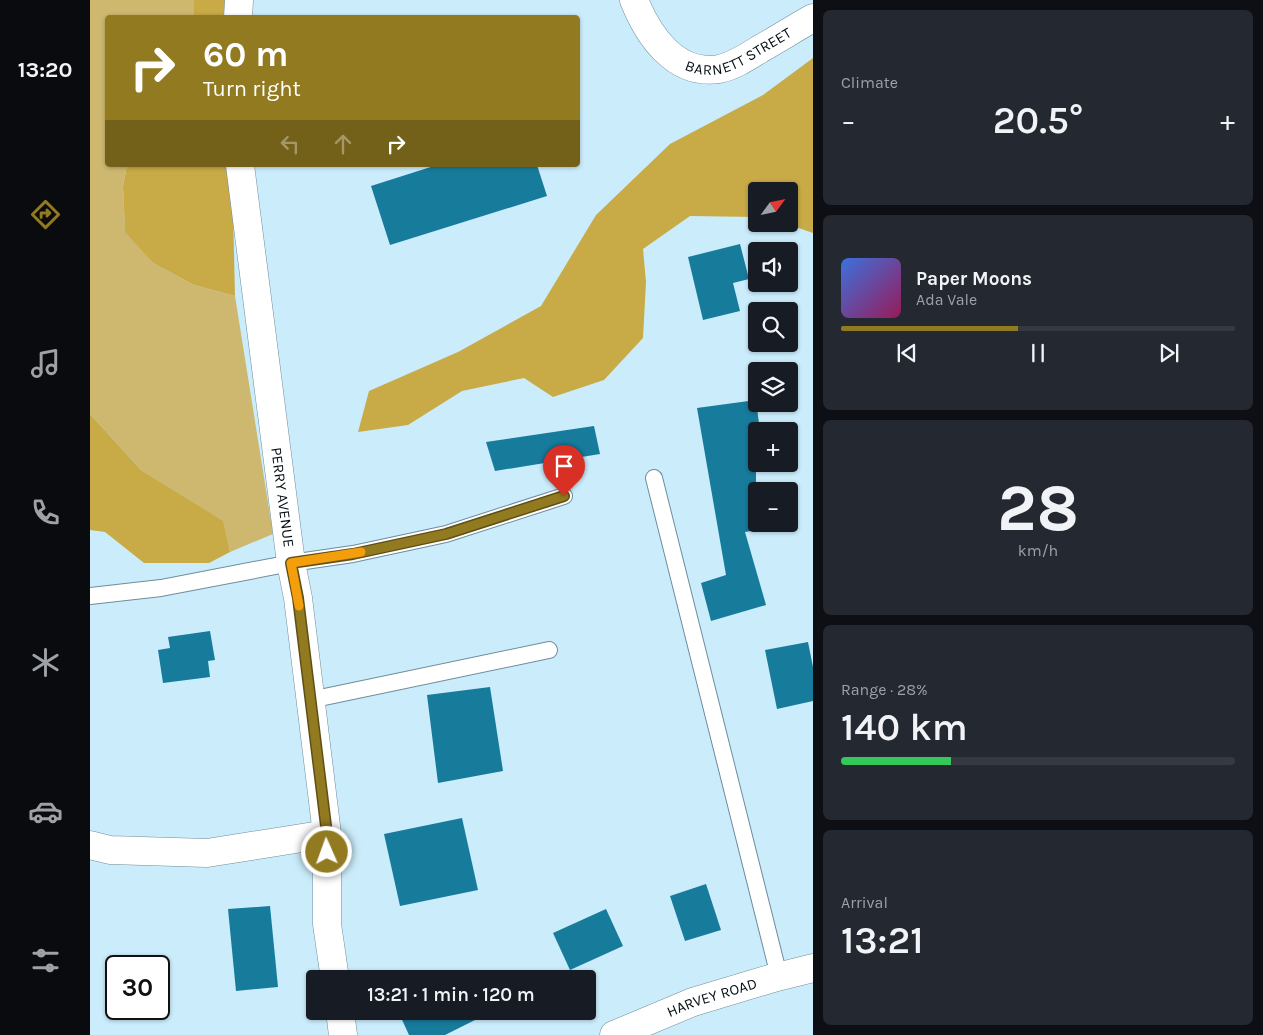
<!DOCTYPE html>
<meta charset="utf-8">
<style>
:root{--surface:#171b24;--page:#242831;--text:#f1f3f6;--muted:#9ea1a6;--line:#363941;--accent:#927a20}
body{margin:0;font-family:Karla,sans-serif;background:var(--page);color:var(--text);height:100vh;display:flex;flex-direction:column;font-size:19px;white-space:nowrap}
*{box-sizing:border-box;margin:0}
p{font-size:16px;color:var(--muted)}
.icon{flex:none;width:28px;height:28px;fill:none;stroke:currentColor;stroke-width:2;stroke-linecap:round;stroke-linejoin:round}
.map{position:relative;flex:1;overflow:hidden}
.side{display:flex;flex-direction:column;gap:10px;padding:10px;background:#0d0f14;width:450px}
.side>*{flex:none}
.guide{position:absolute;left:15px;top:15px;width:475px;height:152px;border-radius:5px;box-shadow:0 1px 4px #0004;background:#927a20;color:#fff;overflow:hidden}
.needle{width:32px;rotate:57deg}
.buttons{position:absolute;left:658px;top:182px;display:grid;gap:10px}
.buttons a{display:grid;place-items:center;width:50px;height:50px;border-radius:5px;background:var(--surface);box-shadow:0 1px 4px #0004;font-size:25px}
.speed{position:absolute;left:15px;top:955px;display:flex;gap:10px;font-size:25px;font-weight:700;text-align:center}
.speed>*{display:grid;place-content:center;width:65px;height:65px;border-radius:50%;background:var(--surface);box-shadow:0 1px 4px #0004;line-height:1}
.speed .limit{border:2px solid #111;border-radius:8px;background:#fff;color:#111}
.pin{position:absolute;display:grid;place-items:center;width:42px;height:42px;color:#fff;margin:-51px -21px;border-radius:50% 50% 50% 0;rotate:-45deg;box-shadow:0 0 5px #0007}
.pin .icon{rotate:45deg}
.me{position:absolute;width:55px;margin:-28px;rotate:358deg;stroke-linejoin:round;filter:drop-shadow(0 0 4px #0008)}
.turn{display:flex;align-items:center;gap:18px;height:105px;padding:0 15px;font-size:22px}
.turn .icon{width:65px;height:65px;stroke-width:2.5}
.turn b{display:block;font-size:35px;line-height:42px}
.lanes{display:flex;align-items:center;height:48px;padding:0 15px;background:#0003;justify-content:center;gap:25px;direction:ltr}
.lanes .off{opacity:.35}
.big{font-size:38px;font-weight:600;line-height:1.1}
.side .tile{flex:1;display:flex;flex-direction:column;justify-content:center;gap:8px;min-width:0;padding:0 18px;border-radius:8px;background:var(--page)}
.side .dial{align-items:center;gap:0}
.dial b{font-size:65px;line-height:1}
.song{display:flex;align-items:center;gap:15px}
.cover{width:60px;height:60px;border-radius:8px;background:linear-gradient(135deg,hsl(220 70% 55%),hsl(330 70% 35%))}
.played{height:5px;border-radius:2px;background:linear-gradient(90deg,var(--accent) 45%,var(--line) 45%)}
.keys{display:flex;justify-content:space-around;direction:ltr}
.heat{display:flex;justify-content:space-between;align-items:center;font-size:28px;direction:ltr}
.charge{height:8px;border-radius:4px;background:linear-gradient(90deg,#34c759 28%,var(--line) 0)}
.trip{position:absolute;left:216px;top:970px;width:290px;height:50px;border-radius:5px;background:var(--surface);box-shadow:0 1px 4px #0004;font-weight:600;line-height:50px;text-align:center}
main{display:flex;flex:1;min-height:0}
.tabs{display:flex;flex-direction:column;width:90px;justify-content:space-around;align-items:center;background:#090b0e;color:var(--muted)}
.tabs .icon{width:35px;height:35px}
.tabs .selected{color:var(--accent)}
.tabs b{font-size:22px;color:var(--text)}
.map>svg:first-child{display:block}
.green{fill:#ceb870}
.forest{fill:#c8ab47}
.building{fill:#177b9c}
.lines{fill:none;stroke-linecap:round;stroke-linejoin:round}
.lane-casing{stroke:#6f8d9b;stroke-width:18}
.street-casing{stroke:#6f8d9b;stroke-width:29}
.lane{stroke:#fff;stroke-width:16}
.street{stroke:#fff;stroke-width:28}
.route-casing{stroke:#5f4f15;stroke-width:12}
.route{stroke:#927a20;stroke-width:9}
.slow{stroke:#f59e0b;stroke-width:9}
.labels{text-anchor:middle;stroke-width:4;stroke-linejoin:round;paint-order:stroke}
.street-label{font-size:15px;fill:#050f14;stroke:#e8f5fb}
</style>
<main>
<nav class="tabs">
<b>13:20</b>
<svg class="icon selected" aria-label="directions" viewBox="0 0 24 24"><path d="M12 3l9 9-9 9-9-9zM9 14v-3h6M13 9l2 2-2 2"/></svg>
<svg class="icon" aria-label="music" viewBox="0 0 24 24"><path d="M9 18V5l10-2v13"/><circle cx="6" cy="18" r="3"/><circle cx="16" cy="16" r="3"/></svg>
<svg class="icon" aria-label="phone" viewBox="0 0 24 24"><path d="M5 4h4l2 5-3 2q2 4 5 5l2-3 5 2v4C11 20 4 13 5 4z"/></svg>
<svg class="icon" aria-label="climate" viewBox="0 0 24 24"><path d="M12 3v18M4 7l16 10M4 17L20 7"/></svg>
<svg class="icon" aria-label="car" viewBox="0 0 24 24"><path d="M5 17H2v-5l4-1 3-4h7l3 4 3 1v5h-3M9 17h6M6 11h13"/><circle cx="7" cy="17" r="2"/><circle cx="17" cy="17" r="2"/></svg>
<svg class="icon" aria-label="filters" viewBox="0 0 24 24"><path d="M4 7h16M4 17h16"/><circle cx="9" cy="7" r="2"/><circle cx="15" cy="17" r="2"/></svg>
</nav>
<div class="map">
<svg width="723" height="1035" viewBox="0 0 723 1035">
<rect width="100%" height="100%" fill="#cbecfb"/>
<path class="green" d="M 0,0 L 104,0 L 104,17 L 18,18 L 18,165 L 37,165 L 33,186 L 35,231 L 63,263 L 104,285 L 145,296 L 183,534 L 140,552 L 132,521 L 51,470 L 0,414 Z"/>
<g class="forest">
<rect x="104" y="0" width="34" height="17"/>
<path d="M 723,58 L 723,233 L 697,224 L 699,224 L 699,191 L 666,191 L 666,217 L 600,216 L 553,249 L 556,282 L 553,338 L 514,380 L 463,397 L 434,378 L 372,391 L 318,425 L 268,432 L 279,391 L 368,352 L 451,306 L 506,215 L 580,144 L 673,95 Z"/>
<path d="M 37,165 L 142,165 L 145,296 L 104,285 L 63,263 L 35,232 L 33,186 Z"/>
<path d="M 0,414 L 51,470 L 133,521 L 140,552 L 119,563 L 54,563 L 15,532 L 0,530 Z"/>
</g>
<g class="building">
<path d="M 347,165 L 447,165 L 457,196 L 300,245 L 281,186 Z"/>
<path d="M 650,244 L 659,279 L 643,283 L 650,311 L 613,320 L 598,257 Z"/>
<path d="M 666,400 L 670,431 L 666,431 L 666,486 L 679,484 L 681,491 L 666,491 L 666,524 L 686,524 L 687,527 L 655,532 L 676,605 L 621,621 L 611,583 L 636,575 L 607,408 Z"/>
<path d="M 504,426 L 510,454 L 405,471 L 396,442 Z"/>
<path d="M 120,631 L 125,660 L 118,661 L 120,677 L 73,683 L 68,650 L 80,648 L 78,637 Z"/>
<path d="M 718,642 L 723,667 L 723,701 L 687,709 L 675,650 Z"/>
<path d="M 400,687 L 413,771 L 348,783 L 337,695 Z"/>
<path d="M 372,818 L 388,890 L 310,906 L 294,834 Z"/>
<path d="M 616,884 L 631,930 L 595,941 L 580,896 Z"/>
<path d="M 180,906 L 188,987 L 146,991 L 138,909 Z"/>
<path d="M 516,909 L 533,946 L 480,970 L 463,933 Z"/>
<path d="M 308,1011 L 403,1011 L 355,1035 L 319,1035 Z"/>
</g>
<g class="lines">
<defs>
<g id="lane">
<path d="M 564,478 L 689,976"/>
<path d="M 0,596 L 71,588 L 201,563 L 263,554 L 356,534 L 474,496"/>
<path d="M 220,700 L 459,650"/>
</g>
<g id="street">
<path id="s1" d="M 544,0 C 558,35 585,76 629,69 C 644,66 657,57 670,49 C 688,39 705,28 723,18"/>
<path d="M 148,18 L 149,0"/>
<path id="s2" d="M 150,165 L 201,563 L 208,598 L 237,834 L 237,924 L 245,979"/>
<path d="M 0,845 L 20,850 L 117,853 L 237,834"/>
<path d="M 250,1011 L 253,1035"/>
<path id="s3" d="M 524,1035 L 603,1002 L 683,978 L 723,968"/>
</g>
</defs>
<use href="#lane" class="lane-casing"/>
<use href="#street" class="street-casing"/>
<use href="#lane" class="lane"/>
<use href="#street" class="street"/>
</g>
<g class="lines">
<defs>
<path id="route" d="M 237,852 L 237,834 L 208,598 L 201,563 L 263,554 L 356,534 L 474,496"/>
</defs>
<use href="#route" class="route-casing"/>
<use href="#route" class="route"/>
<path class="slow" d="M 209,606 L 201,563 L 271,552"/>
</g>
<g class="labels">
<g class="street-label">
<text dy="5" stroke="none"><textPath href="#s1" startOffset="142">BARNETT STREET</textPath></text>
<text dy="5" stroke="none"><textPath href="#s2" startOffset="335">PERRY AVENUE</textPath></text>
<text dy="5" stroke="none"><textPath href="#s3" startOffset="105">HARVEY ROAD</textPath></text>
</g>
</g>
</svg>
<div class="buttons">
<a><svg class="needle" viewBox="-14 -14 28 28"><path d="M0-13l5 13h-10z" fill="#e53935"/><path d="M0 13l5-13h-10z" fill="#9ea1a6"/></svg></a>
<a><svg class="icon" aria-label="sound" viewBox="0 0 24 24"><path d="M4 9h4l5-4v14l-5-4H4zM17 9q2 3 0 6"/></svg></a>
<a><svg class="icon" aria-label="search" viewBox="0 0 24 24"><circle cx="10" cy="10" r="6"/><path d="M15 15l6 6"/></svg></a>
<a><svg class="icon" aria-label="layers" viewBox="0 0 24 24"><path d="M12 4l9 5-9 5-9-5zM3 14l9 5 9-5"/></svg></a>
<a>+</a>
<a>−</a>
</div>
<div class="speed"><div class="limit">30</div></div>
<div class="pin" style="left:474px;top:496px;background:#d93025"><svg class="icon" aria-label="arrive" viewBox="0 0 24 24"><path d="M6 21V4h12l-3 4 3 4H6"/></svg></div>
<svg class="me" style="left:237px;top:852px" viewBox="-20 -20 40 40"><circle r="17" fill="#927a20" stroke="#fff" stroke-width="3"/><path d="M0-11L8 9 0 5-8 9z" fill="#fff"/></svg>
<div class="trip">13:21 · 1 min · 120 m</div>
<div class="guide">
<div class="turn"><svg class="icon" aria-label="right" viewBox="0 0 24 24"><path d="M7 20v-9h11M14 6l5 5-5 5"/></svg><div><b>60 m</b>Turn right</div></div>
<div class="lanes"><svg class="icon off" aria-label="left" viewBox="0 0 24 24"><path d="M17 20v-9H6M10 6l-5 5 5 5"/></svg><svg class="icon off" aria-label="ahead" viewBox="0 0 24 24"><path d="M12 20V5M6 11l6-6 6 6"/></svg><svg class="icon" aria-label="right" viewBox="0 0 24 24"><path d="M7 20v-9h11M14 6l5 5-5 5"/></svg></div>
</div>
</div>
<section class="side">
<div class="tile"><p>Climate</p>
<div class="heat"><a>−</a><b class="big">20.5°</b><a>+</a></div>
</div>
<div class="tile">
<div class="song"><i class="cover"></i><div><b>Paper Moons</b><p>Ada Vale</p></div></div>
<div class="played"></div>
<div class="keys"><svg class="icon" aria-label="previous" viewBox="0 0 24 24"><path d="M18 5L8 12l10 7zM5 5v14"/></svg><svg class="icon" aria-label="pause" viewBox="0 0 24 24"><path d="M8 5v14M16 5v14"/></svg><svg class="icon" aria-label="next" viewBox="0 0 24 24"><path d="M6 5l10 7-10 7zM19 5v14"/></svg></div>
</div>
<div class="tile dial"><b>28</b><p>km/h</p></div>
<div class="tile"><p>Range · 28%</p><b class="big">140 km</b><div class="charge"></div></div>
<div class="tile"><p>Arrival</p><b class="big">13:21</b></div>
</section>
</main>
